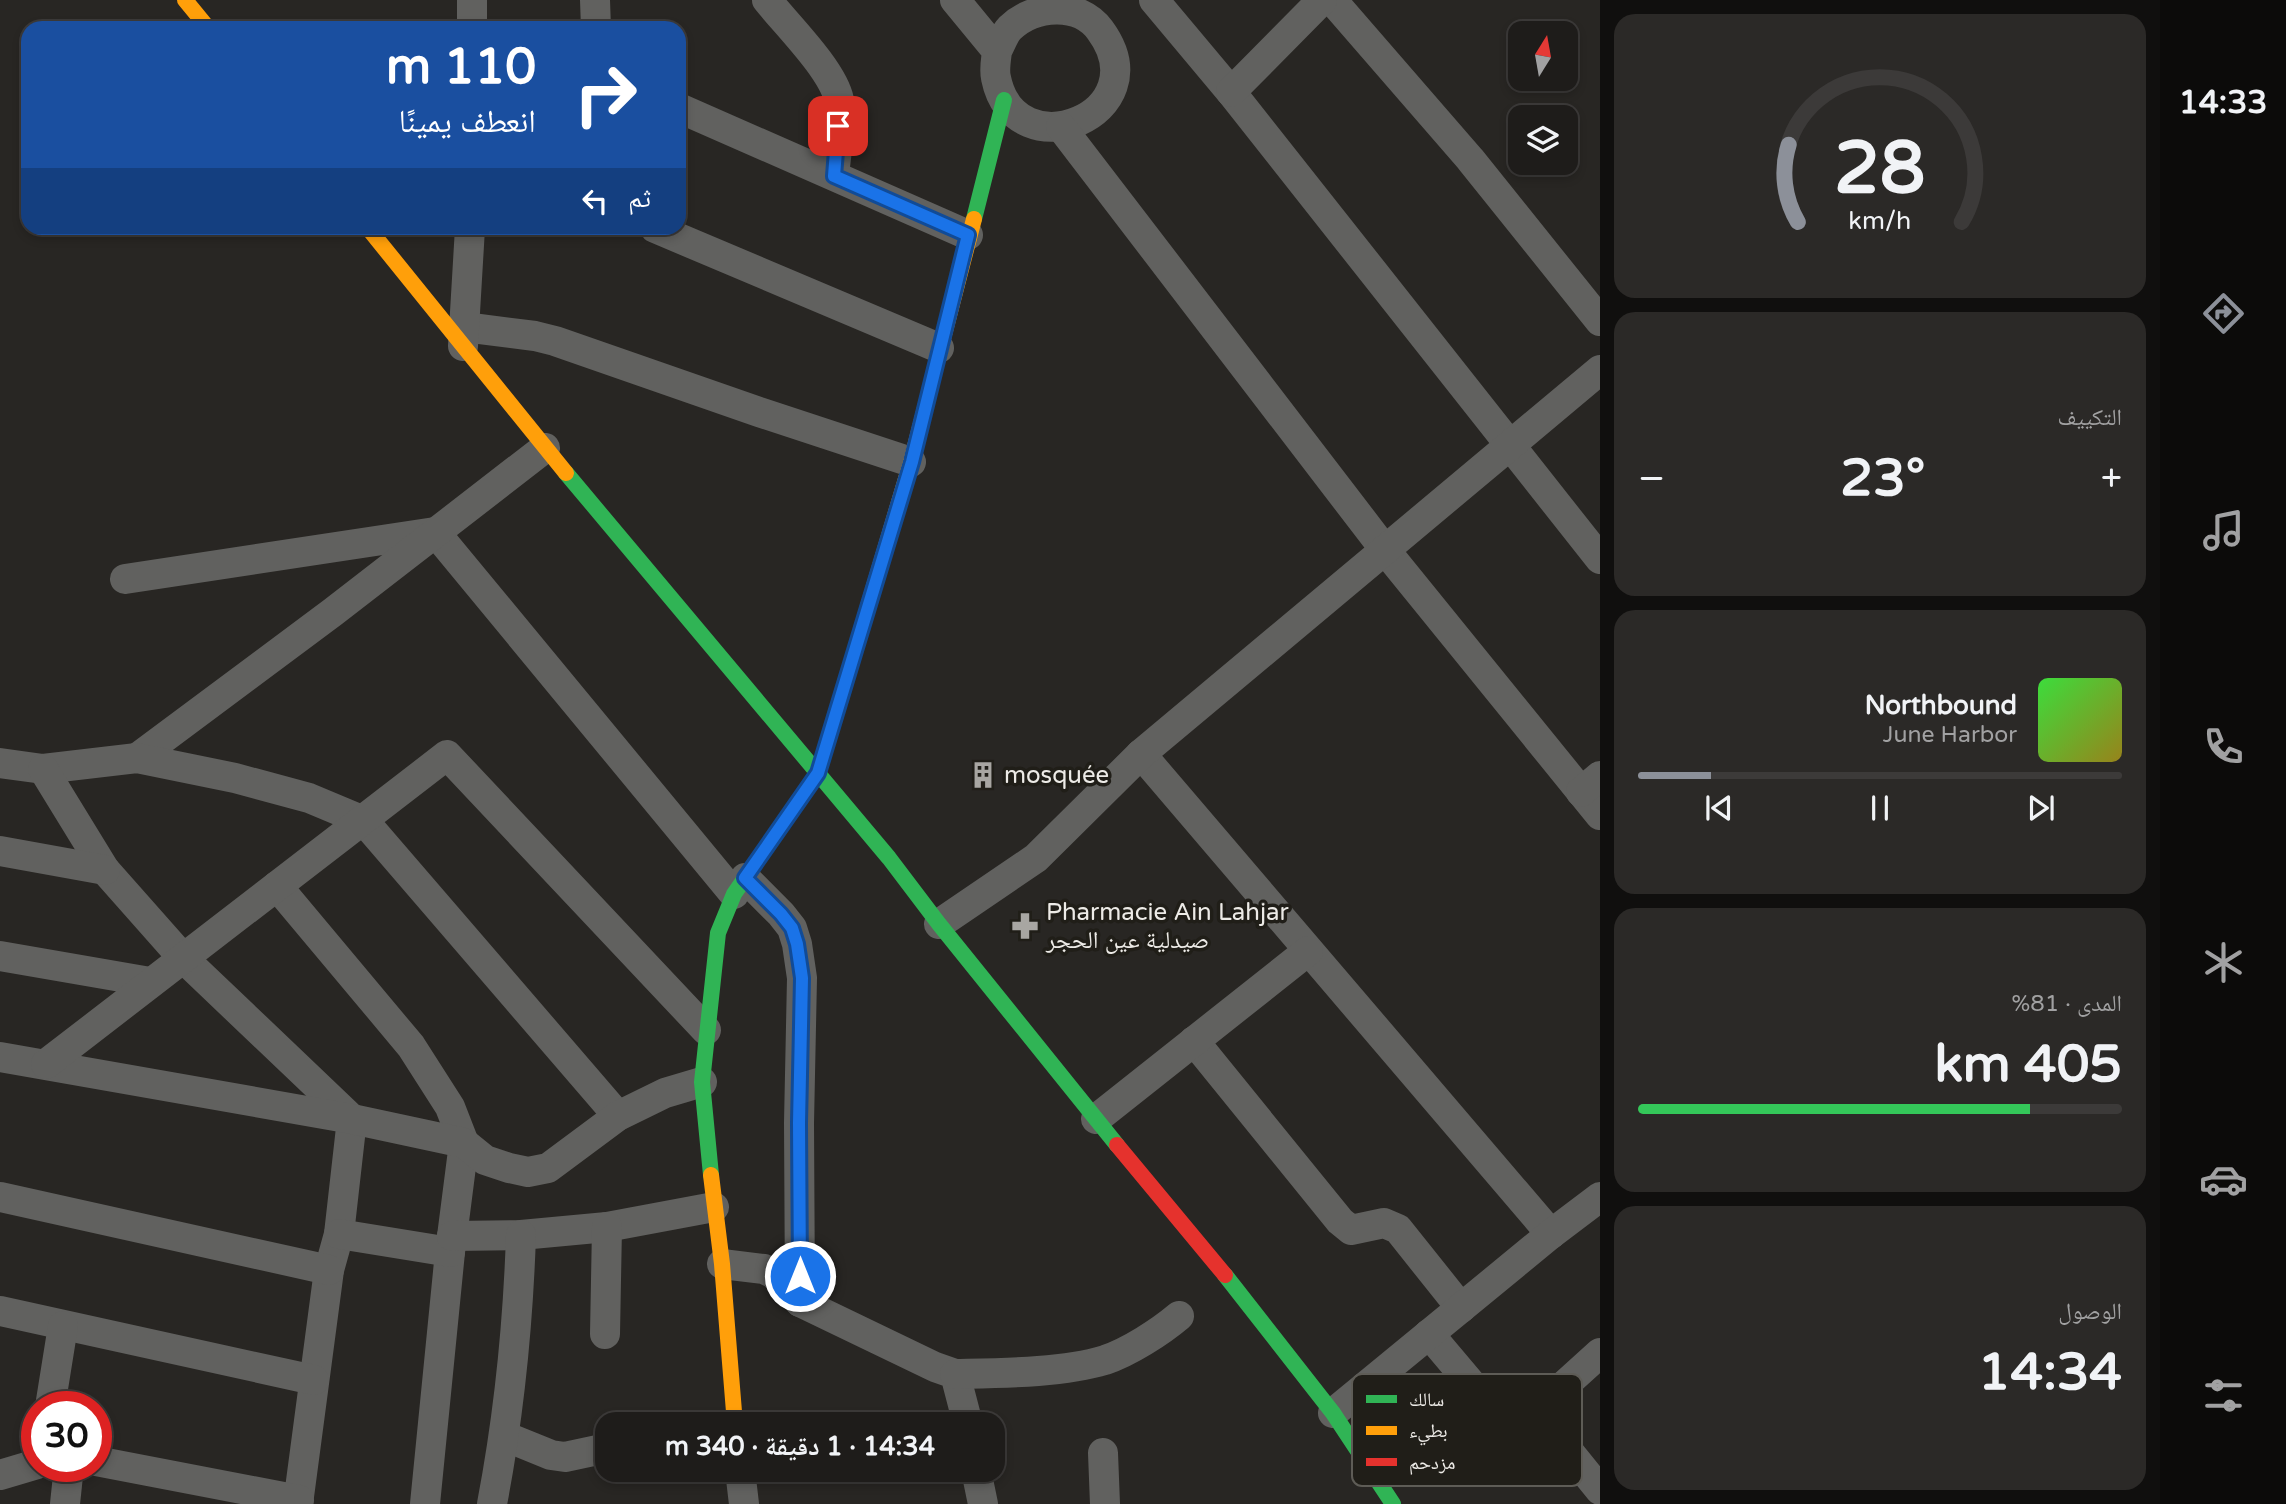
<!DOCTYPE html>
<html lang="ar">
<meta charset="utf-8">
<style>
:root{--surface:#1e1c1a;--page:#2b2927;--text:#f1f3f6;--muted:#a1a1a2;--line:#3c3a39;--accent:#8c9099}
body{margin:0;font-family:"Varela Round","Noto Naskh Arabic",sans-serif;background:var(--page);color:var(--text);direction:rtl;height:100vh;display:flex;flex-direction:column;font-size:26px;white-space:nowrap}
*{box-sizing:border-box;margin:0}
p{font-size:23px;color:var(--muted)}
.icon{flex:none;width:38px;height:38px;fill:none;stroke:currentColor;stroke-width:2;stroke-linecap:round;stroke-linejoin:round}
.map{position:relative;flex:1;overflow:hidden;direction:ltr}
.sheet{display:flex;flex-direction:column;gap:14px;padding:14px;background:#100f0e;width:560px}
.sheet>*{flex:none}
.top-card{position:absolute;left:21px;top:21px;width:665px;height:214px;border-radius:21px;box-shadow:0 4px 10px #0003,0 0 0 2px var(--line);direction:rtl;background:#1a4fa0;color:#fff;overflow:hidden}
.needle{width:46px;rotate:11deg}
.controls{position:absolute;left:1508px;top:21px;display:grid;gap:14px}
.controls a{display:grid;place-items:center;width:70px;height:70px;border-radius:14px;background:var(--surface);box-shadow:0 4px 10px #0003,0 0 0 2px var(--line);font-size:35px}
.speed{position:absolute;left:21px;top:1391px;display:flex;gap:14px;font-size:35px;font-weight:700;text-align:center}
.speed>*{display:grid;place-content:center;width:91px;height:91px;border-radius:50%;background:var(--surface);box-shadow:0 4px 10px #0003,0 0 0 2px var(--line);line-height:1}
.speed .limit{border:10px solid #d22;background:#fff;color:#111}
.pin{position:absolute;display:grid;place-items:center;width:60px;height:60px;color:#fff;margin:-30px;border-radius:14px;box-shadow:0 4px 10px #0006}
.me{position:absolute;width:77px;margin:-38px;rotate:0deg;stroke-linejoin:round;filter:drop-shadow(0 0 5px #0008)}
.turn{display:flex;align-items:center;gap:24px;height:147px;padding:0 35px;font-size:32px}
.turn .icon{width:91px;height:91px;stroke-width:2.5}
.turn b{display:block;font-size:49px;line-height:60px}
.then{display:flex;align-items:center;height:66px;padding:0 35px;background:#0003;gap:14px;font-size:26px}
.big{font-size:52px;font-weight:700;line-height:1.1}
.sheet .tile{flex:1;display:flex;flex-direction:column;justify-content:center;gap:10px;min-width:0;padding:0 24px;border-radius:21px;background:var(--page)}
.sheet .dial{align-items:center;gap:0}
.dial svg{height:182px;overflow:visible;fill:none;stroke:var(--line);stroke-width:7;stroke-linecap:round;text-anchor:middle}
.dial text{fill:var(--text);stroke:none}
.song{display:flex;align-items:center;gap:21px}
.cover{width:84px;height:84px;border-radius:10px;background:linear-gradient(135deg,hsl(120 70% 55%),hsl(50 70% 35%))}
.played{height:7px;border-radius:4px;background:linear-gradient(90deg,var(--accent) 15%,var(--line) 15%)}
.keys{display:flex;justify-content:space-around;direction:ltr}
.heat{display:flex;justify-content:space-between;align-items:center;font-size:38px;direction:ltr}
.charge{height:10px;border-radius:5px;background:linear-gradient(90deg,#34c759 81%,var(--line) 0)}
.trip{position:absolute;left:595px;top:1412px;width:410px;height:70px;border-radius:21px;background:var(--surface);box-shadow:0 4px 10px #0003,0 0 0 2px var(--line);font-weight:700;line-height:70px;text-align:center;direction:rtl}
main{display:flex;flex:1;min-height:0}
.dock{display:flex;flex-direction:column;width:126px;justify-content:space-around;align-items:center;background:#0c0b0a;color:var(--muted)}
.dock .icon{width:49px;height:49px}
.dock .selected{color:var(--accent)}
.dock b{font-size:32px;color:var(--text)}
.map>svg:first-child{display:block}
.lines{fill:none;stroke-linecap:round;stroke-linejoin:round}
.street{stroke:#61615f;stroke-width:30}
.fast{stroke:#30b455;stroke-width:16}
.slow{stroke:#ff9f0a;stroke-width:16}
.jam{stroke:#e5322d;stroke-width:16}
.route-casing{stroke:#114b97;stroke-width:18}
.route{stroke:#1a73e8;stroke-width:12}
.labels{text-anchor:middle;stroke-width:7;stroke-linejoin:round;paint-order:stroke}
.poi-label{font-size:24px;fill:#edebe7;stroke:#201e18;text-anchor:start}
.key{fill:#201e18;stroke:#5e5c56;stroke-width:2}
.key-label{font-size:19px;fill:#edebe7}
</style>
<main>
<nav class="dock">
<b>14:33</b>
<svg class="icon selected" aria-label="directions" viewBox="0 0 24 24"><path d="M12 3l9 9-9 9-9-9zM9 14v-3h6M13 9l2 2-2 2"/></svg>
<svg class="icon" aria-label="music" viewBox="0 0 24 24"><path d="M9 18V5l10-2v13"/><circle cx="6" cy="18" r="3"/><circle cx="16" cy="16" r="3"/></svg>
<svg class="icon" aria-label="phone" viewBox="0 0 24 24"><path d="M5 4h4l2 5-3 2q2 4 5 5l2-3 5 2v4C11 20 4 13 5 4z"/></svg>
<svg class="icon" aria-label="climate" viewBox="0 0 24 24"><path d="M12 3v18M4 7l16 10M4 17L20 7"/></svg>
<svg class="icon" aria-label="car" viewBox="0 0 24 24"><path d="M5 17H2v-5l4-1 3-4h7l3 4 3 1v5h-3M9 17h6M6 11h13"/><circle cx="7" cy="17" r="2"/><circle cx="17" cy="17" r="2"/></svg>
<svg class="icon" aria-label="filters" viewBox="0 0 24 24"><path d="M4 7h16M4 17h16"/><circle cx="9" cy="7" r="2"/><circle cx="15" cy="17" r="2"/></svg>
</nav>
<section class="sheet">
<div class="tile dial"><svg viewBox="0 0 100 80">
<path d="M14 69A42 42 0 1 1 86 69"/>
<path d="M14 69A42 42 0 0 1 10 35" stroke="#8c9099"/>
<text x="50" y="56" font-size="32" font-weight="700">28</text>
<text x="50" y="72" font-size="11">km/h</text>
</svg></div>
<div class="tile"><p>التكييف</p>
<div class="heat"><a>−</a><b class="big">23°</b><a>+</a></div>
</div>
<div class="tile">
<div class="song"><i class="cover"></i><div><b>Northbound</b><p>June Harbor</p></div></div>
<div class="played"></div>
<div class="keys"><svg class="icon" aria-label="previous" viewBox="0 0 24 24"><path d="M18 5L8 12l10 7zM5 5v14"/></svg><svg class="icon" aria-label="pause" viewBox="0 0 24 24"><path d="M8 5v14M16 5v14"/></svg><svg class="icon" aria-label="next" viewBox="0 0 24 24"><path d="M6 5l10 7-10 7zM19 5v14"/></svg></div>
</div>
<div class="tile"><p>المدى · 81%</p><b class="big">405 km</b><div class="charge"></div></div>
<div class="tile"><p>الوصول</p><b class="big">14:34</b></div>
</section>
<div class="map">
<svg width="1600" height="1504" viewBox="0 0 1600 1504">
<rect width="100%" height="100%" fill="#282623"/>
<g class="lines">
<g class="street">
<path d="M 472,0 L 472,28"/>
<path d="M 595,0 L 596,28"/>
<path d="M 767,0 C 787,25 833,70 839,100 C 842,116 836,157 834,175"/>
<path d="M 955,0 L 997,51 C 996,60 994,70 996,78 C 1015,173 1162,114 1100,30 C 1079,1 1034,5 1010,28 C 1004,34 1001,44 997,51"/>
<path d="M 1154,0 L 1231,92 L 1600,559"/>
<path d="M 1332,0 L 1470,159 L 1600,321"/>
<path d="M 1231,92 L 1322,0"/>
<path d="M 679,108 L 968,235"/>
<path d="M 1061,127 L 1385,550 L 1600,815"/>
<path d="M 655,228 L 939,348"/>
<path d="M 464,327 L 535,336 L 555,341 L 759,412 L 911,462"/>
<path d="M 463,346 L 470,228"/>
<path d="M 125,579 L 435,532 L 734,894"/>
<path d="M 1141,754 L 1551,1234"/>
<path d="M 137,758 L 333,612 L 545,448"/>
<path d="M 0,763 L 43,769 L 137,758 L 235,778 L 309,798 L 364,821 L 618,1116"/>
<path d="M 43,769 L 105,870 L 182,957 L 352,1119 L 339,1234 L 329,1270 L 298,1504"/>
<path d="M 1581,792 L 1600,776"/>
<path d="M 0,851 L 105,870"/>
<path d="M 745,878 L 781,914 L 792,928 L 797,944 L 802,978 L 799,1123 L 800,1302"/>
<path d="M 277,886 L 411,1046 L 450,1107 L 464,1143 L 450,1252 L 425,1504"/>
<path d="M 939,924 L 1036,858 L 1141,754 L 1600,370"/>
<path d="M 0,956 L 150,982"/>
<path d="M 1194,1041 L 1340,1221 L 1351,1230 L 1384,1223 L 1398,1229 L 1461,1308"/>
<path d="M 0,1057 L 352,1119 L 464,1143 L 485,1160 L 509,1168 L 528,1172 L 548,1168 L 618,1116 L 665,1093 L 702,1082"/>
<path d="M 46,1064 L 447,755 L 706,1030"/>
<path d="M 1096,1119 L 1308,951"/>
<path d="M 0,1197 L 329,1270"/>
<path d="M 339,1234 L 450,1252"/>
<path d="M 452,1236 L 521,1235 L 607,1227 L 714,1207"/>
<path d="M 722,1264 L 764,1269 L 774,1274 L 800,1302 L 935,1367 L 955,1374 L 968,1424"/>
<path d="M 0,1311 L 314,1380"/>
<path d="M 605,1334 L 607,1227"/>
<path d="M 1429,1334 L 1505,1424 L 1517,1428 L 1600,1353"/>
<path d="M 955,1374 C 1001,1373 1062,1373 1105,1360 C 1129,1352 1160,1332 1179,1316"/>
<path d="M 50,1407 L 63,1326"/>
<path d="M 1536,1411 L 1600,1490"/>
<path d="M 1333,1413 L 1551,1234 L 1600,1197"/>
<path d="M 504,1436 L 551,1455 L 565,1457 L 607,1448"/>
<path d="M 1103,1453 L 1105,1504"/>
<path d="M 96,1461 L 299,1500"/>
<path d="M 740,1470 L 744,1504"/>
<path d="M 976,1470 L 983,1504"/>
<path d="M 0,1475 L 37,1464"/>
<path d="M 65,1504 L 69,1466"/>
<path d="M 492,1504 C 509,1415 518,1326 521,1235"/>
</g>
<g class="fast">
<path d="M 974,219 L 1004,100"/>
<path d="M 566,473 L 889,858 L 939,924 L 1117,1145"/>
<path d="M 711,1175 L 702,1082 L 718,933 L 734,894 L 818,773 L 861,630"/>
<path d="M 1225,1275 L 1333,1413 L 1393,1504"/>
</g>
<g class="slow">
<path d="M 185,0 L 208,28"/>
<path d="M 368,228 L 566,473"/>
<path d="M 861,630 L 911,462 L 974,219"/>
<path d="M 711,1175 L 722,1264 L 735,1424"/>
</g>
<path class="jam" d="M 1117,1145 L 1225,1275"/>
</g>
<g class="lines">
<defs>
<path id="route" d="M 800,1276 L 799,1123 L 802,978 L 797,944 L 792,928 L 781,914 L 745,878 L 818,773 L 912,462 L 968,235 L 834,176 L 838,126"/>
</defs>
<use href="#route" class="route-casing"/>
<use href="#route" class="route"/>
</g>
<defs>
<symbol id="building-bare" viewBox="-9 -9 18 18"><path d="M-4-6H4V6H1V3H-1V6H-4ZM-2.5-4.3h1.7v1.8h-1.7ZM.8-4.3h1.7v1.8H.8ZM-2.5-1h1.7V.8h-1.7ZM.8-1h1.7V.8H.8Z" fill="#a8a6a2" stroke="#201e18" stroke-width="2.5" paint-order="stroke"/></symbol>
<symbol id="pharmacy-bare" viewBox="-9 -9 18 18"><path d="M-2-6h4v4h4v4h-4v4h-4v-4h-4v-4h4Z" fill="#a8a6a2" stroke="#201e18" stroke-width="2.5" paint-order="stroke"/></symbol>
</defs>
<g fill-rule="evenodd">
<use href="#building-bare" x="964" y="756" width="38" height="38"/>
<use href="#pharmacy-bare" x="1006" y="907" width="38" height="38"/>
</g>
<g class="labels">
<g class="poi-label">
<text x="1004" y="783">mosquée</text>
<text x="1046" y="920">Pharmacie Ain Lahjar<tspan x="1046" dy="28">صيدلية عين الحجر</tspan></text>
</g>
</g>
<rect x="1352" y="1374" width="230" height="112" rx="10" class="key"/>
<rect x="1366" y="1395" width="31" height="8" fill="#30b455"/>
<rect x="1366" y="1426" width="31" height="9" fill="#ff9f0a"/>
<rect x="1366" y="1458" width="31" height="8" fill="#e5322d"/>
<g class="key-label">
<text x="1409" y="1406">سالك</text>
<text x="1409" y="1437">بطيء</text>
<text x="1409" y="1469">مزدحم</text>
</g>
</svg>
<div class="controls">
<a><svg class="needle" viewBox="-14 -14 28 28"><path d="M0-13l5 13h-10z" fill="#e53935"/><path d="M0 13l5-13h-10z" fill="#a1a1a2"/></svg></a>
<a><svg class="icon" aria-label="layers" viewBox="0 0 24 24"><path d="M12 4l9 5-9 5-9-5zM3 14l9 5 9-5"/></svg></a>
</div>
<div class="speed"><div class="limit">30</div></div>
<div class="pin" style="left:838px;top:126px;background:#d93025"><svg class="icon" aria-label="arrive" viewBox="0 0 24 24"><path d="M6 21V4h12l-3 4 3 4H6"/></svg></div>
<svg class="me" style="left:800px;top:1276px" viewBox="-20 -20 40 40"><circle r="17" fill="#1a73e8" stroke="#fff" stroke-width="3"/><path d="M0-11L8 9 0 5-8 9z" fill="#fff"/></svg>
<div class="trip">14:34 · 1 دقيقة · 340 m</div>
<div class="top-card">
<div class="turn"><svg class="icon" aria-label="right" viewBox="0 0 24 24"><path d="M7 20v-9h11M14 6l5 5-5 5"/></svg><div><b>110 m</b>انعطف يمينًا</div></div>
<div class="then">ثم<svg class="icon" aria-label="left" viewBox="0 0 24 24"><path d="M17 20v-9H6M10 6l-5 5 5 5"/></svg></div>
</div>
</div>
</main>
